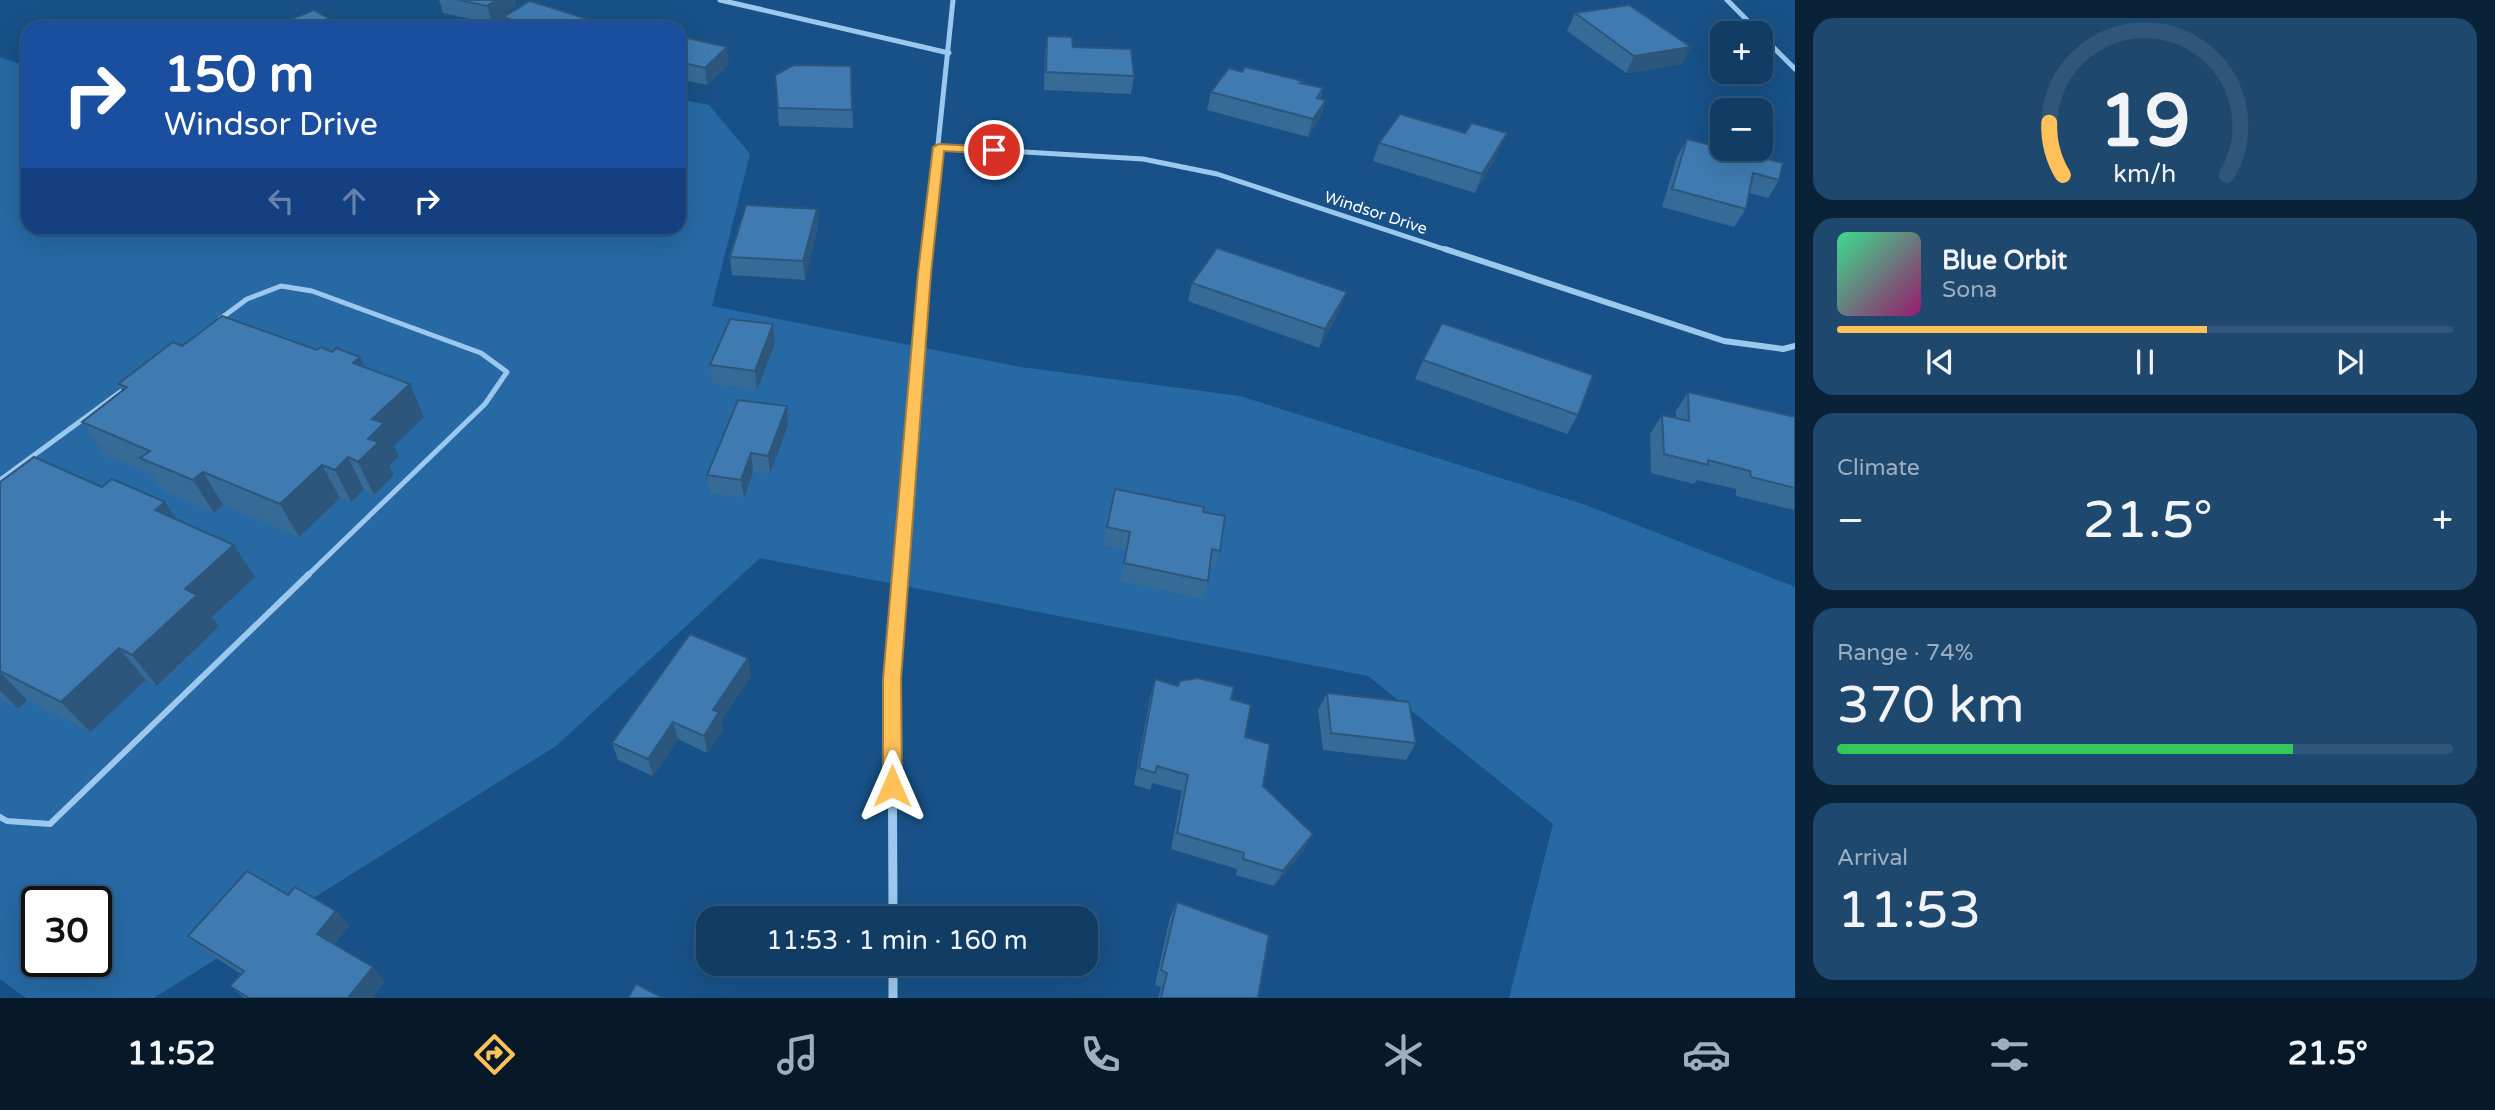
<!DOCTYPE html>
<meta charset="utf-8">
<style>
:root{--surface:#113d65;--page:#1e486e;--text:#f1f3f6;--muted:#9caebf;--line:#305679;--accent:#ffc259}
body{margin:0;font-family:"Varela Round",sans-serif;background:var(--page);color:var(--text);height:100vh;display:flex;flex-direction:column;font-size:26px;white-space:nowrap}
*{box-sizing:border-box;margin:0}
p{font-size:23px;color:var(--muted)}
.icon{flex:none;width:38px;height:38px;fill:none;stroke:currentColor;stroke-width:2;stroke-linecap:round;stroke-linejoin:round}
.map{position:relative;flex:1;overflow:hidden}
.details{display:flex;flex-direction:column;gap:18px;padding:18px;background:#092238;width:700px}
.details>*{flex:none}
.banner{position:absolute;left:21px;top:21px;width:665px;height:214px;border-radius:21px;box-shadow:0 7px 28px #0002,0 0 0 2px var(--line);background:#1a4fa0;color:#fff;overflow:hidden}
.tools{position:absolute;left:1710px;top:21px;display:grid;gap:14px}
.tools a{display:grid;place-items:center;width:63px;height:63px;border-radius:14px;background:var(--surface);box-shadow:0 7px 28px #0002,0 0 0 2px var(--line);font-size:35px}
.speed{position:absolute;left:21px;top:886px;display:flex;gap:14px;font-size:35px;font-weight:700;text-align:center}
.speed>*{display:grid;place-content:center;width:91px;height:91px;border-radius:50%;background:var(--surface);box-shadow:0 7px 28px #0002,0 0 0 2px var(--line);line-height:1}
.speed .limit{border:4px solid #111;border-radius:10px;background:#fff;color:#111}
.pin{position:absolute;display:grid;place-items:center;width:60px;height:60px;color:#fff;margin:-30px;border:4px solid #fff;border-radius:50%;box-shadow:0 2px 7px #0007}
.me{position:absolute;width:77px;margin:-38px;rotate:0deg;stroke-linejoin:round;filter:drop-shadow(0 0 5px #0008)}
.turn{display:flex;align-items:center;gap:24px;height:147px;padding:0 28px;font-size:32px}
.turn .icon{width:91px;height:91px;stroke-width:2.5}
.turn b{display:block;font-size:49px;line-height:60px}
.lanes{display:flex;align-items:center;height:66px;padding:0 28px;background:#0003;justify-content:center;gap:35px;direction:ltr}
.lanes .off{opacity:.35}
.big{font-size:52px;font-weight:600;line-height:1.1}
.details .card{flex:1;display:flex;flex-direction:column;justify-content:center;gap:10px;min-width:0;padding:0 24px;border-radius:21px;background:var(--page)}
.details .dial{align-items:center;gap:0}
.dial svg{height:182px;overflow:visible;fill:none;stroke:var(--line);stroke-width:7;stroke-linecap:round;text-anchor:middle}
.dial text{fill:var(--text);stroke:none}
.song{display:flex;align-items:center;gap:21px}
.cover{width:84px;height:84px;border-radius:10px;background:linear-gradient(135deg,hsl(150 70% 55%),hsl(320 70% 35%))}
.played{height:7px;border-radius:4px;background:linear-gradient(90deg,var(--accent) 60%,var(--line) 60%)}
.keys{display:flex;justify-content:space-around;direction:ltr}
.heat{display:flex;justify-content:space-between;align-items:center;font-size:38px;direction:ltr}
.charge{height:10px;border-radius:5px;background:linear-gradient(90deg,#34c759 74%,var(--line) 0)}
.trip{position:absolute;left:696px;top:906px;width:402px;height:70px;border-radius:21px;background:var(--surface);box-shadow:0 7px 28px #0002,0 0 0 2px var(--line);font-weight:600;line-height:70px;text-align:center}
.tabs{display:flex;height:112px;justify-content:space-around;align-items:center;background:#071828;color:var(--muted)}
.tabs .icon{width:49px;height:49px}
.tabs .active{color:var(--accent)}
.tabs b{font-size:32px;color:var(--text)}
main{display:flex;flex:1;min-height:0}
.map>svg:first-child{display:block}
.green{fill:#2669a4;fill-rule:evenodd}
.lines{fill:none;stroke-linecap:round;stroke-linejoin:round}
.service-far1{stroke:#9dc8ed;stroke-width:5}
.service{stroke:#9dc8ed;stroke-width:6}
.minor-far2{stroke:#9dc8ed;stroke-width:5}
.minor-far1{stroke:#9dc8ed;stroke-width:6}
.minor{stroke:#9dc8ed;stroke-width:9}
.wall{fill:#366a97}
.shaded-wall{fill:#2c567b}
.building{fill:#3f7bb0;stroke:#2c567b;stroke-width:2}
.route{fill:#ffc259;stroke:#a67e3a;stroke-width:2}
.labels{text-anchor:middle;stroke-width:7;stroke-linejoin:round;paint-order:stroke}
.far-street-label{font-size:16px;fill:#fff;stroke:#175187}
</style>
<main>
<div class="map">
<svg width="1795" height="998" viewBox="0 0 1795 998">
<rect width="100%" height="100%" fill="#175187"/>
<path class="green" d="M 0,57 L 28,67 L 28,228 L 679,228 L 679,99 L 709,105 L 750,154 L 712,306 L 1021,367 L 1240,396 L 1586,505 L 1795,587 L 1795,998 L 1509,998 L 1553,824 L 1368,676 L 760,558 L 556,746 L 154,998 L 26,998 L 0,979 ZM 37,901 L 96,901 L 96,961 L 37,961 Z"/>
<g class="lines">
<g class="service-far1">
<path d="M 220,319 L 247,299 L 281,286 L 312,291 L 481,353 L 507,372 L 485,404 L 307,576"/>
<path d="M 0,480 L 127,387"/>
</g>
<path class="service" d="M 0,817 L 7,821 L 50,824 L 309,574"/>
<g class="minor-far2">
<path d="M 720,0 L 949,53"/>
<path d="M 1727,0 L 1760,33"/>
<path d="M 1760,34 L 1795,69"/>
<path d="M 939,147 L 1143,159 L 1217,174 L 1450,251"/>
<path d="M 927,251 L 953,0"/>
</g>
<g class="minor-far1">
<path d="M 1445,249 L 1724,341 L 1783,349 L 1795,346"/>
<path d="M 900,576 L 927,249"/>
</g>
<g class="minor">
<path d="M 893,919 L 892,679 L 901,574"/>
<path d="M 893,964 L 893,998"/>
</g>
</g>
<g class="wall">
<path d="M 439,0 L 515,0 L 516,6 L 492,24 L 443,13 Z"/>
<path d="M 1575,13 L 1682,64 L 1626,73 L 1567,31 Z"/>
<path d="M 503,17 L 597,22 L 598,28 L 505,28 Z"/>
<path d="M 679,36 L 729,64 L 707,85 L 679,79 Z"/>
<path d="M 1047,36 L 1073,47 L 1134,76 L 1131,94 L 1044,90 L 1045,53 Z"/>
<path d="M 851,66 L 853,128 L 779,126 L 775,75 Z"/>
<path d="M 1303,81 L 1302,83 L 1323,88 L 1320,99 L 1326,100 L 1320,118 L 1308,137 L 1207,110 L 1211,92 Z"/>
<path d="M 1687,139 L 1779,180 L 1768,198 L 1749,193 L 1746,209 L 1734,227 L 1662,207 L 1677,157 Z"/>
<path d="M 1379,143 L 1499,151 L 1475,193 L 1373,161 Z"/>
<path d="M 817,209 L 818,227 L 805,280 L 732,275 L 730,257 Z"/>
<path d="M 1192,283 L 1340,310 L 1319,348 L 1188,301 Z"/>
<path d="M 773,324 L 775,343 L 757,390 L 713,384 L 710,365 Z"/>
<path d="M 182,346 L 365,368 L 424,417 L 394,446 L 399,456 L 389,466 L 394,475 L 374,495 L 364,490 L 351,502 L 340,498 L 299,537 L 223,505 L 214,513 L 163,491 L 152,475 L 105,455 L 82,422 L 122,391 L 118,384 Z"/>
<path d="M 1423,360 L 1578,415 L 1567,434 L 1415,379 Z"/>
<path d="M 1688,392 L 1795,417 L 1794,510 L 1736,496 L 1736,489 L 1697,480 L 1694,484 L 1651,473 L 1650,434 L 1662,415 L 1676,418 L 1676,411 Z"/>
<path d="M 787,406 L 788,425 L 770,474 L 753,472 L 744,498 L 710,494 L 707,475 Z"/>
<path d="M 0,482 L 177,520 L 234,545 L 255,577 L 212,617 L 219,626 L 157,686 L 146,680 L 90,732 L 27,700 L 18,709 L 0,699 Z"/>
<path d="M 1115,489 L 1203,512 L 1220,551 L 1214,569 L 1210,568 L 1208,581 L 1202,599 L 1120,581 L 1126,550 L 1103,546 Z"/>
<path d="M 748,658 L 751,676 L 721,721 L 723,730 L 707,753 L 678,739 L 653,776 L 618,760 L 612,743 Z"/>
<path d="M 1155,679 L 1231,699 L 1263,786 L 1313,834 L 1304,850 L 1274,886 L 1236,875 L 1237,869 L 1171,849 L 1182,791 L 1152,783 L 1150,790 L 1134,785 L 1150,697 Z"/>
<path d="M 1327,693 L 1416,743 L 1406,760 L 1323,750 L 1318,710 Z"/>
<path d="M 288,895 L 336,911 L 349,926 L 334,944 L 385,981 L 372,998 L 244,998 L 230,986 L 241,974 L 204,950 L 188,936 Z"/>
<path d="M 1177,902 L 1258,998 L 1158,998 L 1161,987 L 1155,985 L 1170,917 Z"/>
</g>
<g class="shaded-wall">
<path d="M 496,0 L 515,0 L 516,6 L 492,24 L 487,6 Z"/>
<path d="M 331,20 L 334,28 L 310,28 Z"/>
<path d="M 597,22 L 598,28 L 587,28 Z"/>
<path d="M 727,47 L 729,64 L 707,85 L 705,68 Z"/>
<path d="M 1691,47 L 1682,64 L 1626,73 L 1634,56 Z"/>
<path d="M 1326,100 L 1320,118 L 1308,137 L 1313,119 Z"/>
<path d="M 1507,133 L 1499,151 L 1475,193 L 1482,174 Z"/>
<path d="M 817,209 L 818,227 L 805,280 L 803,261 Z"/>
<path d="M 1347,292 L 1340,310 L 1319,348 L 1325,329 Z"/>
<path d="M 773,324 L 775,343 L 757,390 L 755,371 Z"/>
<path d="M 360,357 L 375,390 L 353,363 Z"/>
<path d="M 410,384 L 424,417 L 394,446 L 399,456 L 389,466 L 394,475 L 374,495 L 358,462 L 368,439 L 372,419 Z"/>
<path d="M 787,406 L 788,425 L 770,474 L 768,456 Z"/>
<path d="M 751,453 L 753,472 L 744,498 L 741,480 Z"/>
<path d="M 348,457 L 364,490 L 351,502 L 335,470 Z"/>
<path d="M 322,465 L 340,498 L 299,537 L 280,504 Z"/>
<path d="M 203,472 L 223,505 L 214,513 L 193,480 Z"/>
<path d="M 165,502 L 187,535 L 155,510 Z"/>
<path d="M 234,545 L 255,577 L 212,617 L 219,626 L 157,686 L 132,655 L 185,589 Z"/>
<path d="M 119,648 L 146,680 L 90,732 L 61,702 Z"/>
<path d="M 748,658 L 751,676 L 721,721 L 723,730 L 707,753 L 704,736 L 713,710 Z"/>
<path d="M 0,672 L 27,700 L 18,709 L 0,691 Z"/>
<path d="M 673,722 L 678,739 L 653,776 L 648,759 Z"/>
<path d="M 1313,834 L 1304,850 L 1274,886 L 1283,871 Z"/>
<path d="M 336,911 L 349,926 L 330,948 L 317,934 Z"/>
<path d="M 373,967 L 385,981 L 372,998 L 348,998 Z"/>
</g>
<g class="building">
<path d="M 458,0 L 496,0 L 487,6 Z"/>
<path d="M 530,1 L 597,22 L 587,28 L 536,28 L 503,17 Z"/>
<path d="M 1629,5 L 1691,47 L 1634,56 L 1575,13 Z"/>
<path d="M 314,10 L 331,20 L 310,28 L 273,28 L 271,27 Z"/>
<path d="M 679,36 L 727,47 L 705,68 L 679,62 Z"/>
<path d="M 1047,36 L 1072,37 L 1073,47 L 1131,49 L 1134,76 L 1046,72 Z"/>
<path d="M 794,65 L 851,66 L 852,110 L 778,108 L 775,75 Z"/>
<path d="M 1245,67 L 1303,81 L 1300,83 L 1323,88 L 1317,98 L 1326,100 L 1313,119 L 1211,92 L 1229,68 L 1242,72 Z"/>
<path d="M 1400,114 L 1465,133 L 1472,123 L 1507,133 L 1482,174 L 1379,143 Z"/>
<path d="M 1687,139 L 1722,148 L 1722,149 L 1726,149 L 1783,163 L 1779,180 L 1753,173 L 1746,209 L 1672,189 Z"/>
<path d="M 746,205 L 817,209 L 803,261 L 730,257 Z"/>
<path d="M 1217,248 L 1347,292 L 1325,329 L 1192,283 Z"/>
<path d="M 222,316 L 317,350 L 321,347 L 332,352 L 336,348 L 360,357 L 353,363 L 410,384 L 372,419 L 384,423 L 368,439 L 379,442 L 358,462 L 348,457 L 335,470 L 322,465 L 280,504 L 203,472 L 193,480 L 140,458 L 150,451 L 82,422 L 127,387 L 118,384 L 173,342 L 182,346 Z"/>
<path d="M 730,319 L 773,324 L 755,371 L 710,365 Z"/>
<path d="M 1442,323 L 1593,375 L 1578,415 L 1423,360 Z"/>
<path d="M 1688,392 L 1795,417 L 1795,488 L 1751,477 L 1750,471 L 1708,460 L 1708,465 L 1664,454 L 1662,415 L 1689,421 Z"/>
<path d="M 738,400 L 787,406 L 768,456 L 751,453 L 741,480 L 707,475 Z"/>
<path d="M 34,457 L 102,487 L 112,479 L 165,502 L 155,510 L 234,545 L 185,589 L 197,595 L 132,655 L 119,648 L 61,702 L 0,671 L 0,482 Z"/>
<path d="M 1115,489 L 1204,507 L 1203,512 L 1225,516 L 1220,551 L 1212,549 L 1208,581 L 1124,563 L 1130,532 L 1107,527 Z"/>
<path d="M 690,634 L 748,658 L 713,710 L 719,712 L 704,736 L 673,722 L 648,759 L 612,743 Z"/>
<path d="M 1198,678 L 1234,687 L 1231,699 L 1251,705 L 1245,737 L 1270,744 L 1263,786 L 1313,834 L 1283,871 L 1243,859 L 1244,853 L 1177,833 L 1188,775 L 1157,766 L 1155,773 L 1139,768 L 1155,679 L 1178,686 L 1180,681 Z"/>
<path d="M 1327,693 L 1409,702 L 1416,743 L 1331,733 Z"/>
<path d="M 247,871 L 288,895 L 295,887 L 336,911 L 317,934 L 373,967 L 348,998 L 249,998 L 230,986 L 244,971 L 188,936 Z"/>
<path d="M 1177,902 L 1269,935 L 1258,998 L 1161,998 L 1167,973 L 1161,970 Z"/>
<path d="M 636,984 L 663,998 L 628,998 Z"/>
</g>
<path class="route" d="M 939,144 L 994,147 L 1000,150 L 994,154 L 944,151 L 931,273 L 901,679 L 902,786 L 899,792 L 892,794 L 886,792 L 883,786 L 883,679 L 918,273 L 933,147 Z"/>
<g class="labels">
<g class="far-street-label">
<text transform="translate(1376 212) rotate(18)" y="6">Windsor Drive</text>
</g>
</g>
</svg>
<div class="tools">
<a>+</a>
<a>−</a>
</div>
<div class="speed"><div class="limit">30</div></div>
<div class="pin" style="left:994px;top:150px;background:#d93025"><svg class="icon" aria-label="arrive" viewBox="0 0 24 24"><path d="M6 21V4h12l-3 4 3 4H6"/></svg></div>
<svg class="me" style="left:892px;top:786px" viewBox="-20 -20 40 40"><path d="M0-17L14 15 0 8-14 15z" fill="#ffc259" stroke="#fff" stroke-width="4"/></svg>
<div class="trip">11:53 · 1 min · 160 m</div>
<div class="banner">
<div class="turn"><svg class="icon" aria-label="right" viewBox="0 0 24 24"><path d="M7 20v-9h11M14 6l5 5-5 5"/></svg><div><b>150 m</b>Windsor Drive</div></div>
<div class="lanes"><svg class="icon off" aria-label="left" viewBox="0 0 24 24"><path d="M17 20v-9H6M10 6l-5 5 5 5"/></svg><svg class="icon off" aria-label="ahead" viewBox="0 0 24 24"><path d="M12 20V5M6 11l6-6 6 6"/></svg><svg class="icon" aria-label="right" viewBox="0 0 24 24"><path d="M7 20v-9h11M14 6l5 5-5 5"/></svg></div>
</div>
</div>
<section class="details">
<div class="card dial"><svg viewBox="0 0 100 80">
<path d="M14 69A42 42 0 1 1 86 69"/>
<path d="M14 69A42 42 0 0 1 8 46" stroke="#ffc259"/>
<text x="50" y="56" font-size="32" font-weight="700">19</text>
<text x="50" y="72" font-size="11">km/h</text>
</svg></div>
<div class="card">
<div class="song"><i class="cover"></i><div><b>Blue Orbit</b><p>Sona</p></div></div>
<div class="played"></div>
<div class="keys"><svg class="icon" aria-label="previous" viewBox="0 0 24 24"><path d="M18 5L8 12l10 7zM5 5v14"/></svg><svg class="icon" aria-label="pause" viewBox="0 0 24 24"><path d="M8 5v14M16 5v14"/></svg><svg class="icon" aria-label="next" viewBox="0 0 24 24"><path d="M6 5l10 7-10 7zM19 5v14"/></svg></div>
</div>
<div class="card"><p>Climate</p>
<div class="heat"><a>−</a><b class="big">21.5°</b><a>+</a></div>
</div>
<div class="card"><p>Range · 74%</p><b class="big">370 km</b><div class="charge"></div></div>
<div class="card"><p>Arrival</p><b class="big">11:53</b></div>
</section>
</main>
<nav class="tabs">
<b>11:52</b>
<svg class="icon active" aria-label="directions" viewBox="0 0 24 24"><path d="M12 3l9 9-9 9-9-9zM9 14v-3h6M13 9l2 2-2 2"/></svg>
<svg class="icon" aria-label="music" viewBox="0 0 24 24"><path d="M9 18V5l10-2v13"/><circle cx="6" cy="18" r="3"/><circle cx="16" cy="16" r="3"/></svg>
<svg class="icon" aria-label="phone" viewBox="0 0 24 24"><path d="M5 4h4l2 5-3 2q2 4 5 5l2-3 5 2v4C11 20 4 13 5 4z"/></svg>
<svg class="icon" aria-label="climate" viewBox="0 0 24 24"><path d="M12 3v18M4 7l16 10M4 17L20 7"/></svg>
<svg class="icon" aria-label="car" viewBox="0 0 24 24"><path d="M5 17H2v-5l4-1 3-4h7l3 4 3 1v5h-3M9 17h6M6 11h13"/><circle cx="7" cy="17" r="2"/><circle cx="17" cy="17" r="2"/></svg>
<svg class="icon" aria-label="filters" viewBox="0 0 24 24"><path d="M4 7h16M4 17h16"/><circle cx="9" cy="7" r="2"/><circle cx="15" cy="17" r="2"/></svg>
<b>21.5°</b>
</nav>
